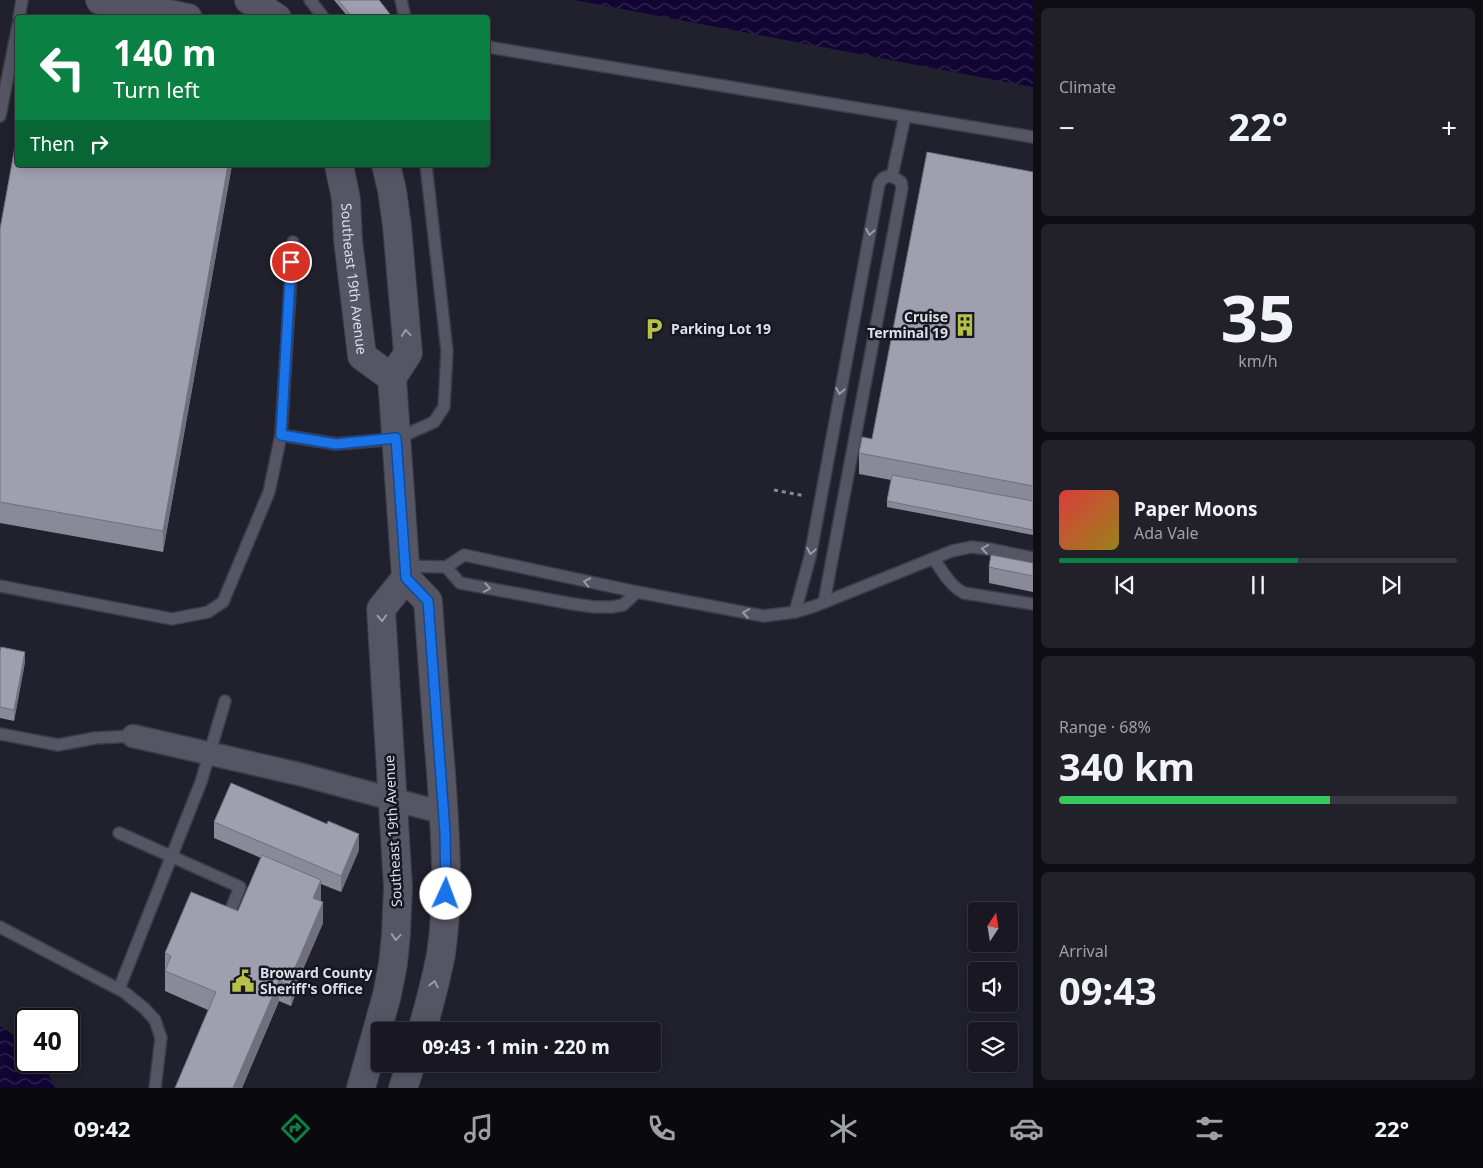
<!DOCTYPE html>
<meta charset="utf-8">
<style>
:root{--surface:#191822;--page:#22212a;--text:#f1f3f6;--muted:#9fa0a5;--line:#373740;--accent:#0b8043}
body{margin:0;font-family:"Noto Sans",sans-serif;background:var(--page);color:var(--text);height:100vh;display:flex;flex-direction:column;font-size:19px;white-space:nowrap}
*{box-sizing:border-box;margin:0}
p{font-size:16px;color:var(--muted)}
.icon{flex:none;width:28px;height:28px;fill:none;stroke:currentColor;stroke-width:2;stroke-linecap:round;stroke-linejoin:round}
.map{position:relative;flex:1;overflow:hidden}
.side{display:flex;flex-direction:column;gap:8px;padding:8px;background:#0e0d13;width:450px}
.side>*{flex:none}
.banner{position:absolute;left:15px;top:15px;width:475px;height:152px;border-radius:5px;box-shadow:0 2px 12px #0003,0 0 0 1px var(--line);background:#0b8043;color:#fff;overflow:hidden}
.needle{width:32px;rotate:12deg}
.controls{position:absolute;left:968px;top:902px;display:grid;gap:10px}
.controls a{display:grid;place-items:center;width:50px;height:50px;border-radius:5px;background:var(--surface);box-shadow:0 2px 12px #0003,0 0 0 1px var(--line);font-size:25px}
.speed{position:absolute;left:15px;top:1008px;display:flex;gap:10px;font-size:25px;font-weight:700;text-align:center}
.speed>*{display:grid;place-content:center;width:65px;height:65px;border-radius:50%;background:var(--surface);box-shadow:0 2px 12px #0003,0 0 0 1px var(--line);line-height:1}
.speed .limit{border:2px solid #111;border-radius:8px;background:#fff;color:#111}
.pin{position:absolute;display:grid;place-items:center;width:42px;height:42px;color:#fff;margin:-21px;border:2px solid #fff;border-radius:50%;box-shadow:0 1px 5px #0007}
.me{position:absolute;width:55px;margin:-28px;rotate:2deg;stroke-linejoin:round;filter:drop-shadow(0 0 4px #0008)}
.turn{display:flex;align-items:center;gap:18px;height:105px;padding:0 15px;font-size:22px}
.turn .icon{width:65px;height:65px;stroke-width:2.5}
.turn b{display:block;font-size:35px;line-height:42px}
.then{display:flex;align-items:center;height:48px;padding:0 15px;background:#0003;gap:10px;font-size:19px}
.big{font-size:38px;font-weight:700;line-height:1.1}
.side .widget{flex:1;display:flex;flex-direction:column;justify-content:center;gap:8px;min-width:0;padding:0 18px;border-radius:8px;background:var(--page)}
.side .dial{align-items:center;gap:0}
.dial b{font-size:65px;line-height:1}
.song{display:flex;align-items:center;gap:15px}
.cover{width:60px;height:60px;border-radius:8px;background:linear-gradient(135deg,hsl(0 70% 55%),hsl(50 70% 35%))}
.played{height:5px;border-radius:2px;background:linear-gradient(90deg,var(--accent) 60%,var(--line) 60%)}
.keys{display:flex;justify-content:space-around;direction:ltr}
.heat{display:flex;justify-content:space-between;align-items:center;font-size:28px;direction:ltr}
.charge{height:8px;border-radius:4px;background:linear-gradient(90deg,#34c759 68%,var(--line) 0)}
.trip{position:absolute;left:371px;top:1022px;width:290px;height:50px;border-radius:5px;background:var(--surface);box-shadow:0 2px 12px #0003,0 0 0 1px var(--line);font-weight:700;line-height:50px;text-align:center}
.tabs{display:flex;height:80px;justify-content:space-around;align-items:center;background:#0a0a0e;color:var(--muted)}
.tabs .icon{width:35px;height:35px}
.tabs .on{color:var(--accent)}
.tabs b{font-size:22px;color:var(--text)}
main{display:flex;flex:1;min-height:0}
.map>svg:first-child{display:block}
.water{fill:url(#water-waves)}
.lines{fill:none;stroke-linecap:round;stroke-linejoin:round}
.service-casing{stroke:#3d3d48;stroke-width:14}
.minor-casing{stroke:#3d3d48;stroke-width:25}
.tertiary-casing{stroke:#3d3d48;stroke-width:30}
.path{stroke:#898993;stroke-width:3;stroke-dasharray:4 4;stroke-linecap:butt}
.service{stroke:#555564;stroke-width:11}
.minor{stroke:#555564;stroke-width:22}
.tertiary{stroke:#555564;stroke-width:28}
.wall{fill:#8a8997}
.shaded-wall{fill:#706f7b}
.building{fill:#a09fb0;stroke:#706f7b}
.oneway{stroke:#9a9aa6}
.route-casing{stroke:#114b97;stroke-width:12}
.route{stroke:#1a73e8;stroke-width:9}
.labels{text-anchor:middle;stroke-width:5;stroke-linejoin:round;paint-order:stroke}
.street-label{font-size:14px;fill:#dfdfe8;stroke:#171723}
.poi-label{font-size:14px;font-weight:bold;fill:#dfdfe8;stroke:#171723;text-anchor:start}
</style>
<main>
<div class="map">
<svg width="1033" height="1088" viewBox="0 0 1033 1088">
<defs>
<pattern id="water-waves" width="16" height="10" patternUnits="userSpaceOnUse" patternTransform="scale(1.25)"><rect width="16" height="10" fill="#100533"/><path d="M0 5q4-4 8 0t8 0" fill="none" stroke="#322951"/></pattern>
</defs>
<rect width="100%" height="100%" fill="#21202d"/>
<g class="water">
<path d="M 575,0 L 1033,0 L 1033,87 Z"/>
<path d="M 0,1026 L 26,1042 L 26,1061 L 42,1061 L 55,1088 L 0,1088 Z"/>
</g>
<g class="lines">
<defs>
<g id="service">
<path d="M 310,0 L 324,18"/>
<path d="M 401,0 L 405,18"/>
<path d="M 19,18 L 22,0"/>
<path d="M 488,47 L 1033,137"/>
<path d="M 0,116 L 18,25"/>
<path d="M 892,176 L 905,116"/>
<path d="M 293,242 L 281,435 L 336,444 L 396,439 L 434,422 L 444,407 L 447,351 L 426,165"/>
<path d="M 934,559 C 943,572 950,586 964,593 L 1033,604"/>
<path d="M 405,566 L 446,567 L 464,555 L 637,592 L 764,616 L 795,612 L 815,606 L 952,551 L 971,547 L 990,549 L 1033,558"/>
<path d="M 446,567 L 460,583 L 573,604 L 595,607 L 612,607 L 623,605 L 637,592"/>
<path d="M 0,586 L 172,619 L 208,612 L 223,602 L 269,492 L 281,435"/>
<path d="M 795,612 L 810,557 L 879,184 C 882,178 885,176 892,176 L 901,182 L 902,188 L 824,602"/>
<path d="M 0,734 L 58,745 L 95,738 L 133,736"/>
<path d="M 119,833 L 240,887 L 226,922"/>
<path d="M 0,927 L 124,992 L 144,1008 L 155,1020 L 161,1038 L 155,1088"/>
<path d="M 119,989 L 201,782 L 225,701"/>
</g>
<path id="minor" d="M 133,736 L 299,774 L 444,813"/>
<g id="tertiary">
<path d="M 100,0 L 188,18"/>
<path d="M 249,0 L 277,18"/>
<path id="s1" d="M 339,165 L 346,199 L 348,240 L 362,356 L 392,378"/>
<path d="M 386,165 L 392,190 L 397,226 L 408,353 L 392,378 L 406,578 L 428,601 C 432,658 436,715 441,772 C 445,833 450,893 441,954 C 436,980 429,1006 422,1031"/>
<path d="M 361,1088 L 387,995 L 393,964 L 396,934 L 398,887 L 381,609 L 406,578"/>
<path d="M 403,1088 L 411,1064"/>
</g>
</defs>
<use href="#service" class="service-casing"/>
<use href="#minor" class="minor-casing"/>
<use href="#tertiary" class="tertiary-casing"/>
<path class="path" d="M 774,490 L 805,496"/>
<use href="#service" class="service"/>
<use href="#minor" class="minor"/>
<use href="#tertiary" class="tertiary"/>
</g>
<g class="wall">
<path d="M 334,0 L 379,0 L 393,18 L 349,18 Z"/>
<path d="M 18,165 L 232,165 L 163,552 L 0,523 L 0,229 Z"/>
<path d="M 1033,172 L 1033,535 L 887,507 L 887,501 L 891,480 L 859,474 L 859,453 L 872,439 Z"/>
<path d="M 1033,563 L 1033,592 L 989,583 L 989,567 Z"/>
<path d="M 0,651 L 25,662 L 14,721 L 0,718 Z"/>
<path d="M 214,822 L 359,850 L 341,892 L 321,884 L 321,901 L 323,923 L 297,983 L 297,990 L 291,1006 L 279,1001 L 242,1088 L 175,1088 L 208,1010 L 165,991 L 165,953 L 238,911 L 261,858 L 214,838 Z"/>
</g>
<g class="shaded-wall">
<path d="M 228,165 L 232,165 L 163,552 L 163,531 Z"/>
<path d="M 25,652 L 25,662 L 14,721 L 14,710 Z"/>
<path d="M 359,834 L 359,850 L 341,892 L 341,876 Z"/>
<path d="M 321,880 L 321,900 L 313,919 L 313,898 Z"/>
<path d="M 323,902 L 323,923 L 297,983 L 297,990 L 291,1006 L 291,985 L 295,968 Z"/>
<path d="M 279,981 L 279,1001 L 242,1088 L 233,1088 Z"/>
</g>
<g class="building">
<path d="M 338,0 L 379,0 L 393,18 L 353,18 Z"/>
<path d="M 18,130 L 18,165 L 228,165 L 163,531 L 0,502 L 0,229 Z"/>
<path d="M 927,152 L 1033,172 L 1033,486 L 859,453 L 862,437 L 872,439 Z"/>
<path d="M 892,475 L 1033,501 L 1033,530 L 887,501 Z"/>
<path d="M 991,555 L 1033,563 L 1033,576 L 989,567 Z"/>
<path d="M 1,647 L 25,652 L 14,710 L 0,707 L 0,651 Z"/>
<path d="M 231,783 L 327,824 L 328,821 L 359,834 L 341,876 L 214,822 Z"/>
<path d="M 262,855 L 321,880 L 313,898 L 323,902 L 295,968 L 297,969 L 291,985 L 279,981 L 233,1088 L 175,1088 L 216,992 L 165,971 L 171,956 L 165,953 L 191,892 L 238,911 Z"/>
</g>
<defs><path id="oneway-chevron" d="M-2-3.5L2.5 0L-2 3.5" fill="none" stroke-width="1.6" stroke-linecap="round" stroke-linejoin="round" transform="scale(1.25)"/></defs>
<g class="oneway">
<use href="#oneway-chevron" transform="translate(870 232) rotate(100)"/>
<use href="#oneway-chevron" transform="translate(406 333) rotate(-95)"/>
<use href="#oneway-chevron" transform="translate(840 391) rotate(100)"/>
<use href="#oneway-chevron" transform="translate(985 549) rotate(-172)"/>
<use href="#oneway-chevron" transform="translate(811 551) rotate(101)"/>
<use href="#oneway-chevron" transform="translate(587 582) rotate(-168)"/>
<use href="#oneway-chevron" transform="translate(487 588) rotate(10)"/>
<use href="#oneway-chevron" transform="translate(746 613) rotate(-171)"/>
<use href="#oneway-chevron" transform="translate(382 618) rotate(87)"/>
<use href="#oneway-chevron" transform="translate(396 937) rotate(95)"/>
<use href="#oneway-chevron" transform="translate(434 984) rotate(-78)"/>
</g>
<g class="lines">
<defs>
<path id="route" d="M 291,262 L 281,435 L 336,444 L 396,438 L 406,578 L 428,601 L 445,832 L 446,894"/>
</defs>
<use href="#route" class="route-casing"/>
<use href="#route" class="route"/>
</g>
<defs>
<symbol id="building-bare" viewBox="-9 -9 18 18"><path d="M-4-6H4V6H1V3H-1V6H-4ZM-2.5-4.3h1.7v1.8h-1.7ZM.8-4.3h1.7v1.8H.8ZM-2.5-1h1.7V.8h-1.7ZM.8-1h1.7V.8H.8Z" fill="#b7c148" stroke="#171723" stroke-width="2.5" paint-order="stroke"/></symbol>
<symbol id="parking-bare" viewBox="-9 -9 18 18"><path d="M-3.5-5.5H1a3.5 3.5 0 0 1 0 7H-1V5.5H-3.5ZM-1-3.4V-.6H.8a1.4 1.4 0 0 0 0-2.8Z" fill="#b7c148" stroke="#171723" stroke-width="2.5" paint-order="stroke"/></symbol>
<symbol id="civic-bare" viewBox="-9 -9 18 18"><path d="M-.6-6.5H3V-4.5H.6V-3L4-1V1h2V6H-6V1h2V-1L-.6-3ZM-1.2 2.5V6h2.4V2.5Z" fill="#b7c148" stroke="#171723" stroke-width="2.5" paint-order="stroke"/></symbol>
</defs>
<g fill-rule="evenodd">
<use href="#building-bare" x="949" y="309" width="32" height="32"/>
<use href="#parking-bare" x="638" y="313" width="32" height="32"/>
<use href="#civic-bare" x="227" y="965" width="32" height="32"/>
</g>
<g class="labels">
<g class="street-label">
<text dy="5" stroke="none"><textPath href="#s1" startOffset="115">Southeast 19th Avenue</textPath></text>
<text transform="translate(393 831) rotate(-93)" y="5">Southeast 19th Avenue</text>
</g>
<g class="poi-label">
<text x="948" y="322" text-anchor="end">Cruise<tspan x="948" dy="16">Terminal 19</tspan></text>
<text x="671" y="334">Parking Lot 19</text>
<text x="260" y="978">Broward County<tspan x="260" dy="16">Sheriff's Office</tspan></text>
</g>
</g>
</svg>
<div class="controls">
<a><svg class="needle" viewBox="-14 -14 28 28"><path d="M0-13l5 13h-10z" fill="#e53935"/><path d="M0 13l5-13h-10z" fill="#9fa0a5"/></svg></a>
<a><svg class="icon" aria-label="sound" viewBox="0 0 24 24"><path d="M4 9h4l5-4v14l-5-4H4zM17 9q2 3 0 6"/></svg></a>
<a><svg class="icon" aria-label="layers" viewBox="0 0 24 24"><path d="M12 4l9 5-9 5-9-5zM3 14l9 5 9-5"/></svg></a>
</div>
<div class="speed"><div class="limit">40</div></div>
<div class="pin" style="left:291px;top:262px;background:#d93025"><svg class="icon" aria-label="arrive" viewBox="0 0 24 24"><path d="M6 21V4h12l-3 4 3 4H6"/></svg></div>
<svg class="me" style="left:446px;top:894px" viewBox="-20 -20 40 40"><circle r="19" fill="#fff"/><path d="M0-13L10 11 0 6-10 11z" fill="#1a73e8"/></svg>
<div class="trip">09:43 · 1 min · 220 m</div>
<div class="banner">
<div class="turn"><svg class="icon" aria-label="left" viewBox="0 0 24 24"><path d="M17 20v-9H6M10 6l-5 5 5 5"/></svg><div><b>140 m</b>Turn left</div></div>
<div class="then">Then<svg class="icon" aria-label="right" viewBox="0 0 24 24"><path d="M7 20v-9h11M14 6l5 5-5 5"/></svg></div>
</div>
</div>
<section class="side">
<div class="widget"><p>Climate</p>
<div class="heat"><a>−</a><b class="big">22°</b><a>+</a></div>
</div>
<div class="widget dial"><b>35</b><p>km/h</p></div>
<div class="widget">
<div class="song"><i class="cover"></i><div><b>Paper Moons</b><p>Ada Vale</p></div></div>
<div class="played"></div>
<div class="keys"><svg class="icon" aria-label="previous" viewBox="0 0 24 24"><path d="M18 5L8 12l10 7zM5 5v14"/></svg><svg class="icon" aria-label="pause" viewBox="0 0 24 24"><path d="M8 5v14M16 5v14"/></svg><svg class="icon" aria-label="next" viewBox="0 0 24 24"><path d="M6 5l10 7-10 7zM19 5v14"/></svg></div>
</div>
<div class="widget"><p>Range · 68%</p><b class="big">340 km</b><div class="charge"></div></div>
<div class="widget"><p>Arrival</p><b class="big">09:43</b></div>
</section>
</main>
<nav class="tabs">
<b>09:42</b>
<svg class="icon on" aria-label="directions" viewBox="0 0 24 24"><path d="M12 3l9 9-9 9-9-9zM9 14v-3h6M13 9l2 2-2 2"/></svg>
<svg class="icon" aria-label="music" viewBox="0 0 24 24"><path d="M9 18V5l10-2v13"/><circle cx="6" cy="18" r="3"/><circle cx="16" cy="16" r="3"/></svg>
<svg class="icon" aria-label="phone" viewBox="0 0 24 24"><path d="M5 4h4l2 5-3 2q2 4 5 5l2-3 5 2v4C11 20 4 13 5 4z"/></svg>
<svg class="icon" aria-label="climate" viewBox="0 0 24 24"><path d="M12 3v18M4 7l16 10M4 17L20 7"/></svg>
<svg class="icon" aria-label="car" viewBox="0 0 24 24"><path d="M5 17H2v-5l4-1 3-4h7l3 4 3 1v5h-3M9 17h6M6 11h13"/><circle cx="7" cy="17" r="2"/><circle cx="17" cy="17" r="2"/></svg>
<svg class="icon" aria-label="filters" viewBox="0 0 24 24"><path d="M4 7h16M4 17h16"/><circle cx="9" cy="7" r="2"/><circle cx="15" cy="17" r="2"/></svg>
<b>22°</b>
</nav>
